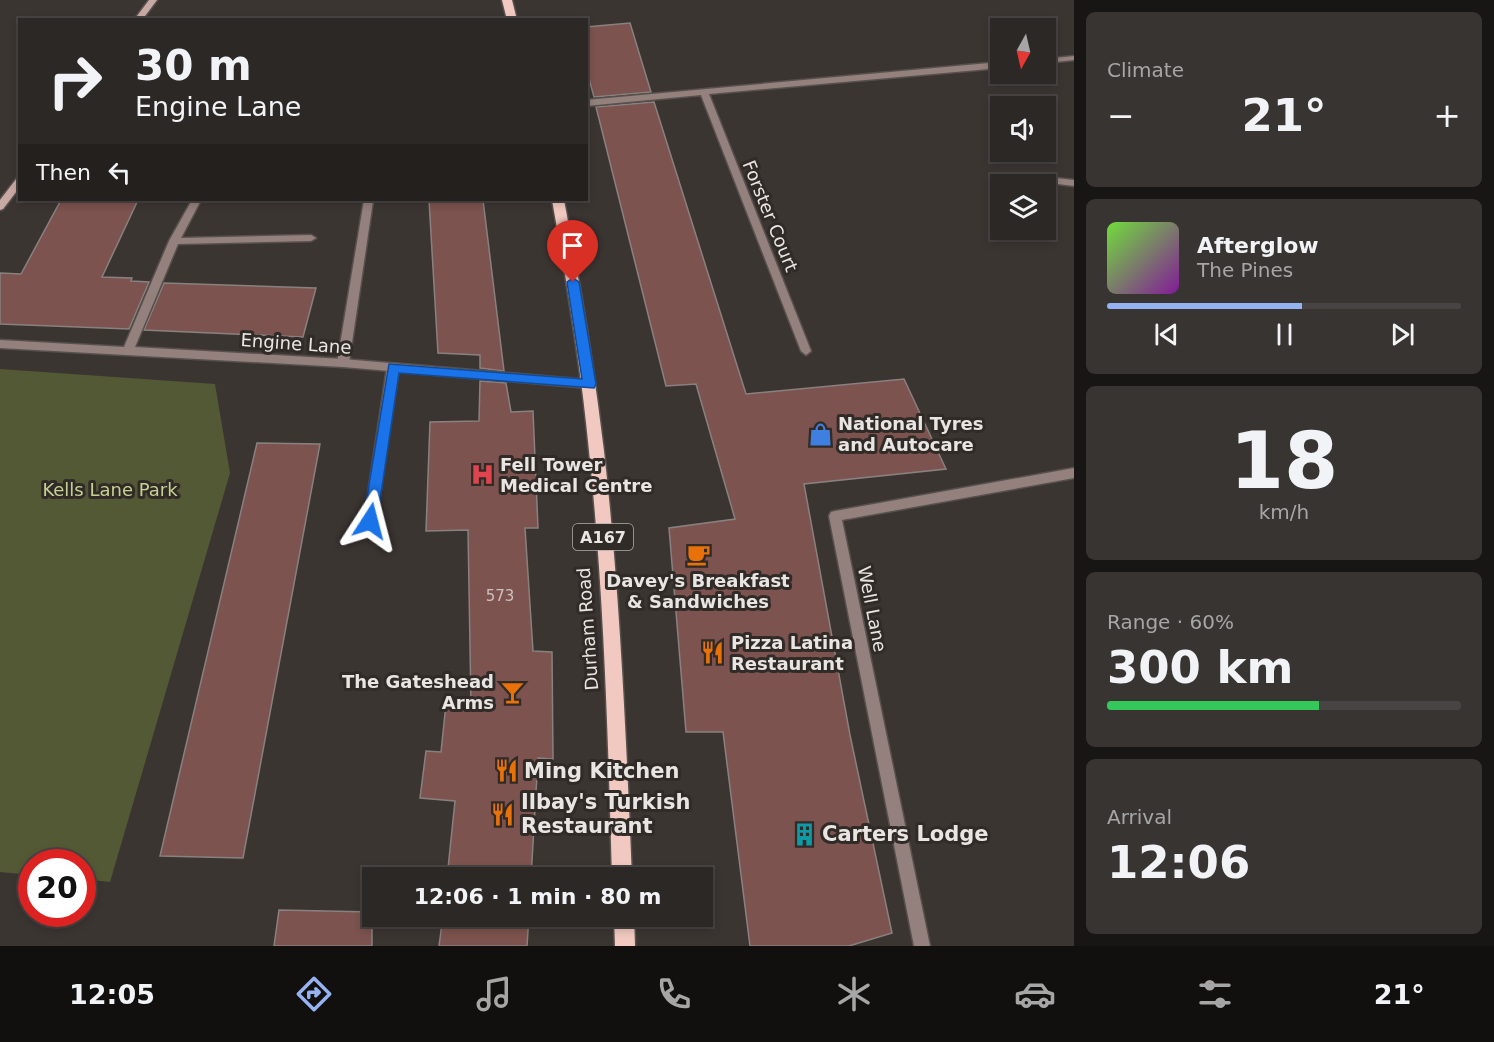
<!DOCTYPE html>
<meta charset="utf-8">
<style>
:root{--surface:#2c2826;--page:#383432;--text:#f1f3f6;--muted:#a6a6a7;--line:#484443;--accent:#95b2f1}
body{margin:0;font-family:"DejaVu Sans",sans-serif;background:var(--page);color:var(--text);height:100vh;display:flex;flex-direction:column;font-size:22px;white-space:nowrap}
*{box-sizing:border-box;margin:0}
p{font-size:20px;color:var(--muted)}
.icon{flex:none;width:33px;height:33px;fill:none;stroke:currentColor;stroke-width:2;stroke-linecap:round;stroke-linejoin:round}
.map{position:relative;flex:1;overflow:hidden}
.sheet{display:flex;flex-direction:column;gap:12px;padding:12px;background:#181615;width:420px}
.sheet>*{flex:none}
.hud{position:absolute;left:18px;top:18px;width:570px;height:183px;border-radius:0px;box-shadow:0 3px 9px #0003,0 0 0 2px var(--line);background:#2c2826;color:var(--text);overflow:hidden}
.needle{width:39px;rotate:188deg}
.controls{position:absolute;left:990px;top:18px;display:grid;gap:12px}
.controls a{display:grid;place-items:center;width:66px;height:66px;border-radius:0px;background:var(--surface);box-shadow:0 3px 9px #0003,0 0 0 2px var(--line);font-size:30px}
.speed{position:absolute;left:18px;top:849px;display:flex;gap:12px;font-size:30px;font-weight:700;text-align:center}
.speed>*{display:grid;place-content:center;width:78px;height:78px;border-radius:50%;background:var(--surface);box-shadow:0 3px 9px #0003,0 0 0 2px var(--line);line-height:1}
.speed .limit{border:9px solid #d22;background:#fff;color:#111}
.pin{position:absolute;display:grid;place-items:center;width:51px;height:51px;color:#fff;margin:-62px -26px;border-radius:50% 50% 50% 0;rotate:-45deg;box-shadow:0 0 6px #0007}
.pin .icon{rotate:45deg}
.me{position:absolute;width:66px;margin:-33px;rotate:9deg;stroke-linejoin:round;filter:drop-shadow(0 0 4px #0008)}
.turn{display:flex;align-items:center;gap:21px;height:126px;padding:0 18px;font-size:27px}
.turn .icon{width:78px;height:78px;stroke-width:2.5}
.turn b{display:block;font-size:42px;line-height:51px}
.then{display:flex;align-items:center;height:57px;padding:0 18px;background:#0003;gap:12px;font-size:22px}
.big{font-size:45px;font-weight:800;line-height:1.1}
.sheet .tile{flex:1;display:flex;flex-direction:column;justify-content:center;gap:9px;min-width:0;padding:0 21px;border-radius:9px;background:var(--page)}
.sheet .dial{align-items:center;gap:0}
.dial b{font-size:78px;line-height:1}
.song{display:flex;align-items:center;gap:18px}
.cover{width:72px;height:72px;border-radius:9px;background:linear-gradient(135deg,hsl(100 70% 55%),hsl(290 70% 35%))}
.played{height:6px;border-radius:3px;background:linear-gradient(90deg,var(--accent) 55%,var(--line) 55%)}
.keys{display:flex;justify-content:space-around;direction:ltr}
.heat{display:flex;justify-content:space-between;align-items:center;font-size:33px;direction:ltr}
.charge{height:9px;border-radius:4px;background:linear-gradient(90deg,#34c759 60%,var(--line) 0)}
.trip{position:absolute;left:362px;top:867px;width:351px;height:60px;border-radius:0px;background:var(--surface);box-shadow:0 3px 9px #0003,0 0 0 2px var(--line);font-weight:800;line-height:60px;text-align:center}
.menu{display:flex;height:96px;justify-content:space-around;align-items:center;background:#12100f;color:var(--muted)}
.menu .icon{width:42px;height:42px}
.menu .on{color:var(--accent)}
.menu b{font-size:27px;color:var(--text)}
main{display:flex;flex:1;min-height:0}
.map>svg:first-child{display:block}
.green{fill:#535935}
.building{fill:#7c534e;stroke:#898180;stroke-width:1.5}
.lines{fill:none;stroke-linecap:round;stroke-linejoin:round}
.lane-casing{stroke:#57514e;stroke-width:3}
.street-casing{stroke:#57514e;stroke-width:3}
.secondary-casing{stroke:#57514e;stroke-width:3}
.primary-casing{stroke:#57514e;stroke-width:3}
.lane{fill:#94807c;fill-rule:evenodd}
.street{fill:#94807c;fill-rule:evenodd}
.secondary{fill:#c9a9a3;fill-rule:evenodd}
.primary{fill:#f1c9c0;fill-rule:evenodd}
.route{fill:#1a73e8;stroke:#114b97;stroke-width:1.5}
.labels{text-anchor:middle;stroke-width:6;stroke-linejoin:round;paint-order:stroke}
.number-label{font-size:15px;fill:#cec0be}
.shield{fill:#312b28;stroke:#b2adab;stroke-width:1.5}
.shield-label{font-size:16px;font-weight:bold;fill:#e9e5e3}
.street-label{font-size:18px;fill:#e9e5e3;stroke:#312b28}
.poi-label{font-size:18px;font-weight:bold;fill:#e9e5e3;stroke:#312b28;text-anchor:start}
.park-label{font-size:18px;fill:#c5d190;stroke:#312b28}
.near-poi-label{font-size:21px;font-weight:bold;fill:#e9e5e3;stroke:#312b28;text-anchor:start}
</style>
<main>
<div class="map">
<svg width="1074" height="946" viewBox="0 0 1074 946">
<rect width="100%" height="100%" fill="#3b3532"/>
<path class="green" d="M 0,369 L 215,384 L 230,473 L 110,882 L 83,879 L 82,862 L 32,862 L 31,875 L 0,872 Z"/>
<g class="building">
<path d="M 630,23 L 651,92 L 594,97 L 586,68 L 586,27 Z"/>
<path d="M 654,102 L 746,394 L 904,379 L 946,469 L 804,484 L 850,735 L 892,933 L 849,946 L 750,946 L 723,732 L 686,732 L 669,528 L 735,519 L 696,384 L 666,386 L 596,107 Z"/>
<path d="M 61,200 L 138,200 L 102,277 L 132,278 L 131,281 L 149,282 L 129,329 L 0,324 L 0,273 L 21,274 Z"/>
<path d="M 429,200 L 483,200 L 504,371 L 480,368 L 480,355 L 438,353 Z"/>
<path d="M 164,283 L 316,288 L 303,337 L 144,330 Z"/>
<path d="M 480,381 L 506,383 L 511,412 L 533,411 L 538,528 L 525,528 L 533,651 L 552,652 L 553,759 L 538,758 L 531,878 L 447,878 L 455,801 L 420,798 L 426,751 L 441,752 L 446,704 L 471,704 L 468,530 L 426,531 L 430,422 L 479,421 Z"/>
<path d="M 257,443 L 320,444 L 243,858 L 160,856 Z"/>
<path d="M 279,910 L 372,912 L 372,946 L 274,946 Z"/>
<path d="M 443,916 L 529,916 L 527,946 L 439,946 Z"/>
</g>
<g class="lines">
<defs>
<g id="lane">
<path d="M 1074,56 L 1074,60 L 1046,63 L 1046,59 Z"/>
<path d="M 1000,62 L 1000,68 L 709,94 L 811,351 L 806,355 L 801,351 L 701,95 L 586,106 L 586,100 Z"/>
<path d="M 364,200 L 373,201 L 349,363 L 343,367 L 337,363 Z"/>
<path d="M 393,364 L 399,368 L 376,521 L 374,525 L 370,526 L 366,525 L 364,521 L 387,368 Z"/>
<path d="M 1074,468 L 1074,478 L 842,520 L 930,946 L 914,946 L 829,516 L 831,512 L 835,511 Z"/>
</g>
<g id="street">
<path d="M 1036,176 L 1074,180 L 1074,186 L 1033,181 L 1033,177 Z"/>
<path d="M 192,200 L 201,200 L 181,238 L 311,235 L 316,238 L 311,241 L 178,244 L 135,347 L 343,359 L 589,380 L 595,384 L 589,388 L 343,367 L 0,348 L 0,340 L 124,347 L 169,241 Z"/>
</g>
<g id="secondary">
<path d="M 149,0 L 157,0 L 142,20 L 134,20 Z"/>
<path d="M 20,177 L 20,187 L 3,209 L 0,210 L 0,200 L 17,178 Z"/>
</g>
<g id="primary">
<path d="M 502,0 L 512,0 L 517,20 L 507,20 Z"/>
<path d="M 552,200 L 564,200 C 580,283 594,367 604,451 C 620,593 626,735 632,878 L 612,878 C 608,735 604,593 589,451 C 581,367 567,283 552,200 Z"/>
<path d="M 614,916 L 634,916 L 635,946 L 615,946 Z"/>
</g>
</defs>
<use href="#lane" class="lane-casing"/>
<use href="#street" class="street-casing"/>
<use href="#secondary" class="secondary-casing"/>
<use href="#primary" class="primary-casing"/>
<use href="#lane" class="lane"/>
<use href="#street" class="street"/>
<use href="#secondary" class="secondary"/>
<use href="#primary" class="primary"/>
</g>
<path class="route" d="M 573,278 L 579,282 L 596,384 L 594,388 L 399,373 L 377,521 L 375,525 L 365,525 L 363,521 L 389,364 L 582,379 L 567,282 Z"/>
<defs>
<symbol id="shop-bare" viewBox="-9 -9 18 18"><path d="M-5-2.5h2.3a2.7 3.5 0 0 1 5.4 0H5L5.5 6h-11ZM-1.5-2.5h3a1.5 2.3 0 0 0-3 0Z" fill="#3f7fe0" stroke="#312b28" stroke-width="2.5" paint-order="stroke"/></symbol>
<symbol id="hospital-bare" viewBox="-9 -9 18 18"><path d="M-5-5h3v3.5h4V-5h3V5h-3V1.5h-4V5h-3Z" fill="#e0444e" stroke="#312b28" stroke-width="2.5" paint-order="stroke"/></symbol>
<symbol id="cafe-bare" viewBox="-9 -9 18 18"><path d="M-5.5-4.5H6V0H3Q3 3.5 0 3.5H-2.5Q-5.5 3.5-5.5 0ZM3-3.2v2h1.7v-2ZM-6 4.5H4V6H-6Z" fill="#e8710a" stroke="#312b28" stroke-width="2.5" paint-order="stroke"/></symbol>
<symbol id="restaurant-bare" viewBox="-9 -9 18 18"><path d="M-5-6h1v4h1v-4h1v4h1v-4h1v5L-1.5 .5V6h-2V.5L-5-1ZM5-6V6H3V1.5H1.5Q1.5-4 5-6Z" fill="#e8710a" stroke="#312b28" stroke-width="2.5" paint-order="stroke"/></symbol>
<symbol id="bar-bare" viewBox="-9 -9 18 18"><path d="M-6-5H6L.8 .8V4.5H3.5V6h-7V4.5H-.8V.8Z" fill="#e8710a" stroke="#312b28" stroke-width="2.5" paint-order="stroke"/></symbol>
<symbol id="building-bare" viewBox="-9 -9 18 18"><path d="M-4-6H4V6H1V3H-1V6H-4ZM-2.5-4.3h1.7v1.8h-1.7ZM.8-4.3h1.7v1.8H.8ZM-2.5-1h1.7V.8h-1.7ZM.8-1h1.7V.8H.8Z" fill="#0f9aa8" stroke="#312b28" stroke-width="2.5" paint-order="stroke"/></symbol>
</defs>
<g fill-rule="evenodd">
<use href="#shop-bare" x="804" y="418" width="33" height="33"/>
<use href="#hospital-bare" x="466" y="458" width="33" height="33"/>
<use href="#cafe-bare" x="682" y="538" width="33" height="33"/>
<use href="#restaurant-bare" x="696" y="636" width="33" height="33"/>
<use href="#bar-bare" x="496" y="676" width="33" height="33"/>
<use href="#restaurant-bare" x="490" y="754" width="33" height="33"/>
<use href="#restaurant-bare" x="486" y="798" width="33" height="33"/>
<use href="#building-bare" x="788" y="818" width="33" height="33"/>
</g>
<g class="labels">
<g class="number-label">
<text x="500" y="601">573</text>
</g>
<rect class="shield" x="573" y="524" width="60" height="26" rx="4.5"/>
<g class="shield-label">
<text x="603" y="543">A167</text>
</g>
<g class="street-label">
<text transform="translate(770 216) rotate(68)" y="6">Forster Court</text>
<text transform="translate(296 344) rotate(4)" y="6">Engine Lane</text>
<text transform="translate(872 609) rotate(79)" y="6">Well Lane</text>
<text transform="translate(588 629) rotate(-94)" y="6">Durham Road</text>
</g>
<g class="poi-label">
<text x="838" y="430">National Tyres<tspan x="838" dy="21">and Autocare</tspan></text>
<text x="500" y="471">Fell Tower<tspan x="500" dy="21">Medical Centre</tspan></text>
<text x="698" y="587" text-anchor="middle">Davey's Breakfast<tspan x="698" dy="21">&amp; Sandwiches</tspan></text>
<text x="731" y="649">Pizza Latina<tspan x="731" dy="21">Restaurant</tspan></text>
<text x="494" y="688" text-anchor="end">The Gateshead<tspan x="494" dy="21">Arms</tspan></text>
</g>
<g class="park-label">
<text x="110" y="496">Kells Lane Park</text>
</g>
<g class="near-poi-label">
<text x="524" y="778">Ming Kitchen</text>
<text x="521" y="809">Ilbay's Turkish<tspan x="521" dy="24">Restaurant</tspan></text>
<text x="822" y="841">Carters Lodge</text>
</g>
</g>
</svg>
<div class="controls">
<a><svg class="needle" viewBox="-14 -14 28 28"><path d="M0-13l5 13h-10z" fill="#e53935"/><path d="M0 13l5-13h-10z" fill="#a6a6a7"/></svg></a>
<a><svg class="icon" aria-label="sound" viewBox="0 0 24 24"><path d="M4 9h4l5-4v14l-5-4H4zM17 9q2 3 0 6"/></svg></a>
<a><svg class="icon" aria-label="layers" viewBox="0 0 24 24"><path d="M12 4l9 5-9 5-9-5zM3 14l9 5 9-5"/></svg></a>
</div>
<div class="speed"><div class="limit">20</div></div>
<div class="pin" style="left:573px;top:282px;background:#d93025"><svg class="icon" aria-label="arrive" viewBox="0 0 24 24"><path d="M6 21V4h12l-3 4 3 4H6"/></svg></div>
<svg class="me" style="left:370px;top:521px" viewBox="-20 -20 40 40"><path d="M0-17L14 15 0 8-14 15z" fill="#1a73e8" stroke="#fff" stroke-width="4"/></svg>
<div class="trip">12:06 · 1 min · 80 m</div>
<div class="hud">
<div class="turn"><svg class="icon" aria-label="right" viewBox="0 0 24 24"><path d="M7 20v-9h11M14 6l5 5-5 5"/></svg><div><b>30 m</b>Engine Lane</div></div>
<div class="then">Then<svg class="icon" aria-label="left" viewBox="0 0 24 24"><path d="M17 20v-9H6M10 6l-5 5 5 5"/></svg></div>
</div>
</div>
<section class="sheet">
<div class="tile"><p>Climate</p>
<div class="heat"><a>−</a><b class="big">21°</b><a>+</a></div>
</div>
<div class="tile">
<div class="song"><i class="cover"></i><div><b>Afterglow</b><p>The Pines</p></div></div>
<div class="played"></div>
<div class="keys"><svg class="icon" aria-label="previous" viewBox="0 0 24 24"><path d="M18 5L8 12l10 7zM5 5v14"/></svg><svg class="icon" aria-label="pause" viewBox="0 0 24 24"><path d="M8 5v14M16 5v14"/></svg><svg class="icon" aria-label="next" viewBox="0 0 24 24"><path d="M6 5l10 7-10 7zM19 5v14"/></svg></div>
</div>
<div class="tile dial"><b>18</b><p>km/h</p></div>
<div class="tile"><p>Range · 60%</p><b class="big">300 km</b><div class="charge"></div></div>
<div class="tile"><p>Arrival</p><b class="big">12:06</b></div>
</section>
</main>
<nav class="menu">
<b>12:05</b>
<svg class="icon on" aria-label="directions" viewBox="0 0 24 24"><path d="M12 3l9 9-9 9-9-9zM9 14v-3h6M13 9l2 2-2 2"/></svg>
<svg class="icon" aria-label="music" viewBox="0 0 24 24"><path d="M9 18V5l10-2v13"/><circle cx="6" cy="18" r="3"/><circle cx="16" cy="16" r="3"/></svg>
<svg class="icon" aria-label="phone" viewBox="0 0 24 24"><path d="M5 4h4l2 5-3 2q2 4 5 5l2-3 5 2v4C11 20 4 13 5 4z"/></svg>
<svg class="icon" aria-label="climate" viewBox="0 0 24 24"><path d="M12 3v18M4 7l16 10M4 17L20 7"/></svg>
<svg class="icon" aria-label="car" viewBox="0 0 24 24"><path d="M5 17H2v-5l4-1 3-4h7l3 4 3 1v5h-3M9 17h6M6 11h13"/><circle cx="7" cy="17" r="2"/><circle cx="17" cy="17" r="2"/></svg>
<svg class="icon" aria-label="filters" viewBox="0 0 24 24"><path d="M4 7h16M4 17h16"/><circle cx="9" cy="7" r="2"/><circle cx="15" cy="17" r="2"/></svg>
<b>21°</b>
</nav>
